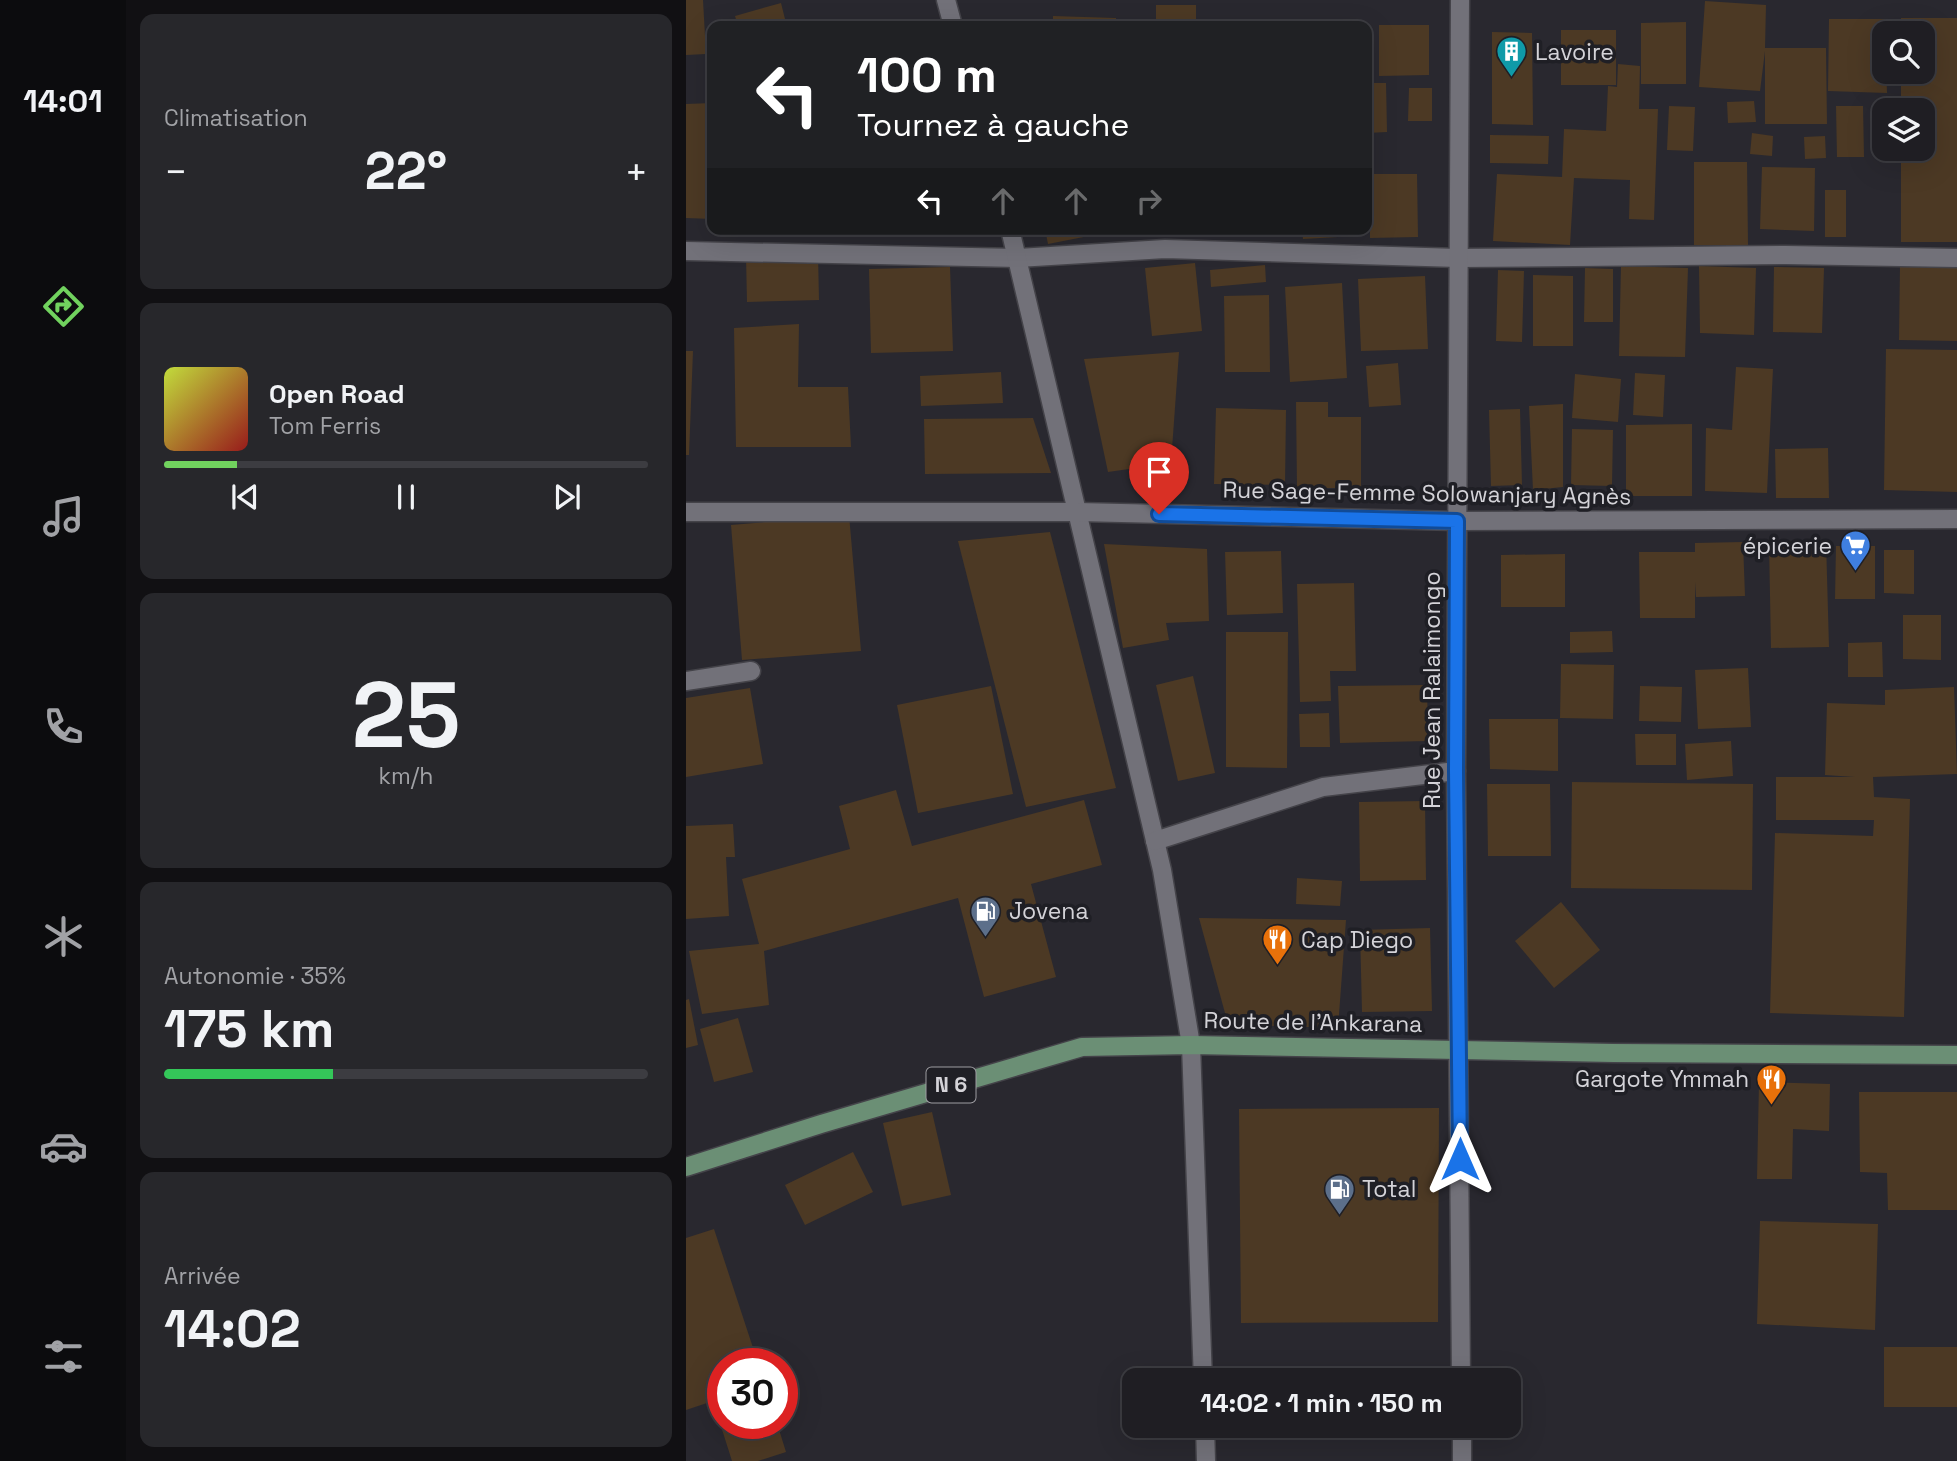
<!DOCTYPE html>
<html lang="fr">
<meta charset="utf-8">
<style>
:root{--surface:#1f1e23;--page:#27272b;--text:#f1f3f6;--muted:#a1a2a6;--line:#3c3c41;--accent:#71d25e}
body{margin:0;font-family:"Space Grotesk",sans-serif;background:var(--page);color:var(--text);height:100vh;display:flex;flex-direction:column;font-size:26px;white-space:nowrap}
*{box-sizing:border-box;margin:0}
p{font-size:23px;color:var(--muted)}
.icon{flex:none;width:38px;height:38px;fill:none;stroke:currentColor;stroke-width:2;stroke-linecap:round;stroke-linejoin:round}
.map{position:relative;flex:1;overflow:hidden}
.drawer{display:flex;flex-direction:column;gap:14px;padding:14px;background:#111013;width:560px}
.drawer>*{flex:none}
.hud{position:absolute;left:21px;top:21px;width:665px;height:214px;border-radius:14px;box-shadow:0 7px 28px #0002,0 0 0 2px var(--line);background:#202124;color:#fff;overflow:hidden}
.controls{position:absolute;left:1186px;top:21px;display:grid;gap:14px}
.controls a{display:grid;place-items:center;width:63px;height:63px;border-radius:14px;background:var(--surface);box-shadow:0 7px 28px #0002,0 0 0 2px var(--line);font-size:35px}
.speed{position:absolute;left:21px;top:1348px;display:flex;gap:14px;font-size:35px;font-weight:700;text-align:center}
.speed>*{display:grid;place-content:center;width:91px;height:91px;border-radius:50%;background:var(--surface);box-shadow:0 7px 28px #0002,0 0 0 2px var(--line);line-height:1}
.speed .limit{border:10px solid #d22;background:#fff;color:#111}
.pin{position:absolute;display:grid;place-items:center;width:60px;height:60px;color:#fff;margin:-72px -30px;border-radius:50% 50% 50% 0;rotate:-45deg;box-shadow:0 0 7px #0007}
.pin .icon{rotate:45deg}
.me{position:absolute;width:77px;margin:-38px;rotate:0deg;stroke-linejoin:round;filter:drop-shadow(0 0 5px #0008)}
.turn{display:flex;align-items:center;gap:24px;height:147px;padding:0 35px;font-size:32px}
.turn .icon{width:91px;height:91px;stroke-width:2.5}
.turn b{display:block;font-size:49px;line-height:60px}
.lanes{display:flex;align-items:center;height:66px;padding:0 35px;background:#0003;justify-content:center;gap:35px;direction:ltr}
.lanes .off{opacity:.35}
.big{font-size:52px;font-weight:700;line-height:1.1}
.drawer .tile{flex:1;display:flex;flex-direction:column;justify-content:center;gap:10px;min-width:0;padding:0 24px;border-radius:14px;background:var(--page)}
.drawer .dial{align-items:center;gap:0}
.dial b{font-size:91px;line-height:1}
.song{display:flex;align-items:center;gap:21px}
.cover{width:84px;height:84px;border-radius:10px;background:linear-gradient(135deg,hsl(70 70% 55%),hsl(0 70% 35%))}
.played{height:7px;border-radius:4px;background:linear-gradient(90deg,var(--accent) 15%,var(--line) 15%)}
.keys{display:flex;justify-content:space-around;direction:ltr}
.heat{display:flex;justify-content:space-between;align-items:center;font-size:38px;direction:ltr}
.charge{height:10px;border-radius:5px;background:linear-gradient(90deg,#34c759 35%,var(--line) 0)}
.trip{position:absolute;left:436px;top:1368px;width:399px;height:70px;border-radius:14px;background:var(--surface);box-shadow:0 7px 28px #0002,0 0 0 2px var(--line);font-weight:700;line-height:70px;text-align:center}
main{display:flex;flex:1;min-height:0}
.dock{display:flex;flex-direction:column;width:126px;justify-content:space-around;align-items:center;background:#0c0c0e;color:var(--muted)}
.dock .icon{width:49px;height:49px}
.dock .on{color:var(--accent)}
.dock b{font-size:32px;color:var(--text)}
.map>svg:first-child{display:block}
.building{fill:#4c3924}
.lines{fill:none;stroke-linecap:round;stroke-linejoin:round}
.lane-casing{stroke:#444349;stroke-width:21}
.street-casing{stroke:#444349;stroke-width:21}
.primary-casing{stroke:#444349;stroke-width:21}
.lane{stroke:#727179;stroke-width:18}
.street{stroke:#727179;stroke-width:18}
.primary{stroke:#6b8f75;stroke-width:18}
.route-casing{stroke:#114b97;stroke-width:18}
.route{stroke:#1a73e8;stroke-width:12}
.labels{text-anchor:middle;stroke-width:7;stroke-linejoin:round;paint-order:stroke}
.shield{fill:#1f1f25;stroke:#9e9da2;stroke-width:2}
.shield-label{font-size:21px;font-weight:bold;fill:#d4d3d8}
.poi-label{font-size:23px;fill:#d4d3d8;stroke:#1f1f25;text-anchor:start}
.street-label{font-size:23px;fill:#d4d3d8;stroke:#1f1f25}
</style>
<main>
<nav class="dock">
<b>14:01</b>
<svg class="icon on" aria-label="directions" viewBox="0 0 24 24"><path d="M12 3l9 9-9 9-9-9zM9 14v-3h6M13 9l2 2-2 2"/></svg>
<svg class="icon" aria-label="music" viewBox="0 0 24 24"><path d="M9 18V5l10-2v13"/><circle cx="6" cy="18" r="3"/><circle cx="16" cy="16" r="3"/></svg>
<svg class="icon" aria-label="phone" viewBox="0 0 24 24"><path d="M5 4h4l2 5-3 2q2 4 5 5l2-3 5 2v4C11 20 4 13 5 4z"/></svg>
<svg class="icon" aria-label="climate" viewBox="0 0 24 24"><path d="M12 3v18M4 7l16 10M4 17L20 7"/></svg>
<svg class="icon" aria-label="car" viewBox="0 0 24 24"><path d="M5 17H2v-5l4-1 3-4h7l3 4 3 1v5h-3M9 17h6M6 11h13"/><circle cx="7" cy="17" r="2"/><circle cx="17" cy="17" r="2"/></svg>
<svg class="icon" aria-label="filters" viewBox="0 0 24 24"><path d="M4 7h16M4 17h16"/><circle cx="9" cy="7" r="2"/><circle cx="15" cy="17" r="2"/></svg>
</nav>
<section class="drawer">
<div class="tile"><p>Climatisation</p>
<div class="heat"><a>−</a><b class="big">22°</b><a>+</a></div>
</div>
<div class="tile">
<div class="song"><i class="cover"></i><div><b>Open Road</b><p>Tom Ferris</p></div></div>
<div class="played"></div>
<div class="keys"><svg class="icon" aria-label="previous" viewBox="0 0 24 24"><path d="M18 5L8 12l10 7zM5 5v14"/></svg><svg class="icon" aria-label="pause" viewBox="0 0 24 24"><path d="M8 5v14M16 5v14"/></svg><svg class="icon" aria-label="next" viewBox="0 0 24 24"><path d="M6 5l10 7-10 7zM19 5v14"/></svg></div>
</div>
<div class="tile dial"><b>25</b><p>km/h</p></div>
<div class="tile"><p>Autonomie · 35%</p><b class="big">175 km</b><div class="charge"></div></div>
<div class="tile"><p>Arrivée</p><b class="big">14:02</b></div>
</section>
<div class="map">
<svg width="1271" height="1461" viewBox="0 0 1271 1461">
<rect width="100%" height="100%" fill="#29282f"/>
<g class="building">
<path d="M 0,0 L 17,0 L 20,54 L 0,55 Z"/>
<path d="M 1019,1 L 1080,5 L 1079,48 L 1140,48 L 1141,124 L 1079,124 L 1079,51 L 1074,91 L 1013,87 Z"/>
<path d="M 95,3 L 100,23 L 90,26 L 52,26 L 49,16 Z"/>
<rect x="470" y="5" width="40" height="21"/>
<path d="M 367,16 L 430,18 L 430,26 L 367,26 Z"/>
<path d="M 1215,18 L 1271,18 L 1271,242 L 1215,242 L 1215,149 L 1237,149 L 1237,110 L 1215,110 L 1215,72 L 1237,72 L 1237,33 L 1215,33 Z"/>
<path d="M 1143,19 L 1203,19 L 1202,33 L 1199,33 L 1201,93 L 1142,91 Z"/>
<path d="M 1000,22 L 1000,84 L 955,84 L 955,23 Z"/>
<path d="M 693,25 L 743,25 L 743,75 L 693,76 Z"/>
<rect x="875" y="30" width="55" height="55"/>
<path d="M 806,32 L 846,33 L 847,125 L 806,124 Z"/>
<path d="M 932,64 L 954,66 L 953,109 L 972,109 L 968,220 L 943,219 L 944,180 L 888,178 L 884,245 L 807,241 L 811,174 L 876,177 L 878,129 L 920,131 L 922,86 L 931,87 Z"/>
<path d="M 681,83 L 700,83 L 701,132 L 681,133 Z"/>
<path d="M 723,88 L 746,88 L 746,121 L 722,121 Z"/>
<path d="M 1068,101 L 1070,122 L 1042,123 L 1041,102 Z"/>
<path d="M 26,103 L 26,219 L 0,218 L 0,104 Z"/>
<path d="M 983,106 L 1009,107 L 1007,151 L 981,150 Z"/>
<path d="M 1150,106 L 1177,106 L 1178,157 L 1151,157 Z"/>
<path d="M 1066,133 L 1087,136 L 1086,156 L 1064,154 Z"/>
<path d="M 804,135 L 863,136 L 862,164 L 804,163 Z"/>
<path d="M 1139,136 L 1140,158 L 1119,159 L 1118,137 Z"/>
<path d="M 1008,162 L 1061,162 L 1062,245 L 1008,245 Z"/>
<path d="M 1076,167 L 1129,168 L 1128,231 L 1074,229 Z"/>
<path d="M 684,174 L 731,174 L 732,237 L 684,238 Z"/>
<rect x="1139" y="190" width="21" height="47"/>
<path d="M 359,229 L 418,229 L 418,233 L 362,244 Z"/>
<path d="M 616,229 L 668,229 L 669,236 L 617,239 Z"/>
<path d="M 132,254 L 133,300 L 61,302 L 60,256 Z"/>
<path d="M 509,263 L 516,331 L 466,336 L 459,268 Z"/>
<path d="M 579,265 L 580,282 L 525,287 L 524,270 Z"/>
<path d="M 1214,265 L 1271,266 L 1271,341 L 1213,340 Z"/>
<path d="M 935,266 L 1002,268 L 999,357 L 933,356 Z"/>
<path d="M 1013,266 L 1070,268 L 1068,335 L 1014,333 Z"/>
<path d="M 264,267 L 267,351 L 185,353 L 183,269 Z"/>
<path d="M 1088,267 L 1138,268 L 1136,333 L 1087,332 Z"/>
<path d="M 899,268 L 927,269 L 927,322 L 898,322 Z"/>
<path d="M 812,270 L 838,271 L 836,342 L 810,341 Z"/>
<path d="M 847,275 L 887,276 L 887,346 L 847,346 Z"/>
<path d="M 739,276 L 742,349 L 675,351 L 672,279 Z"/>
<path d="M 656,283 L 661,378 L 604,382 L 599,287 Z"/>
<path d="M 583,295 L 584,372 L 539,372 L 538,296 Z"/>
<path d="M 113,324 L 112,387 L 162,387 L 165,447 L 50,447 L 48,328 Z"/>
<path d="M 1200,349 L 1271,350 L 1271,492 L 1198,490 Z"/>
<path d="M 0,351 L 7,351 L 3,455 L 0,455 Z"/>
<path d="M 493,352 L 485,463 L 422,472 L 398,359 Z"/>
<path d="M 712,363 L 715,405 L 683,407 L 680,366 Z"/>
<path d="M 1050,367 L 1087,369 L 1081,493 L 1019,491 L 1020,428 L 1046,430 Z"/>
<path d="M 315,372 L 317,403 L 235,406 L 234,376 Z"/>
<path d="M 949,373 L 979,375 L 977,417 L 947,415 Z"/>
<path d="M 889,374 L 935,379 L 932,422 L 886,418 Z"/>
<path d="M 610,402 L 642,402 L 642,417 L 675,417 L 675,488 L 611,488 Z"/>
<path d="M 877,404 L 877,487 L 847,490 L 843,406 Z"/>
<path d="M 530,408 L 600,410 L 599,485 L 528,484 Z"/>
<path d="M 834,409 L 836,485 L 805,486 L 803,410 Z"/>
<path d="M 347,418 L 365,473 L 239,474 L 238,419 Z"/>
<path d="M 1006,424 L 1006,496 L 940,496 L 940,425 Z"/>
<path d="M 886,429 L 927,430 L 926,486 L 885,485 Z"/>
<path d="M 1142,448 L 1143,498 L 1090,498 L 1089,449 Z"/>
<path d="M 163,515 L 175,651 L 56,660 L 45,525 Z"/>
<path d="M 364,532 L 430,788 L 340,807 L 272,541 Z"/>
<path d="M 1140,541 L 1143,647 L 1085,648 L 1083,542 Z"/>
<path d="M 1057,542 L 1059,596 L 1010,597 L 1009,582 L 1009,618 L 954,618 L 953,552 L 1009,552 L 1009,543 Z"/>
<path d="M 418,544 L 521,549 L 523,621 L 480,623 L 483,640 L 437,648 Z"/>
<path d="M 1150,546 L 1189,546 L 1189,599 L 1149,599 Z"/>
<path d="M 1198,550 L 1228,550 L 1228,594 L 1198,593 Z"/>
<path d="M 595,551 L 597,613 L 541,615 L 539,552 Z"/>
<path d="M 879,554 L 879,607 L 815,607 L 815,555 Z"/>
<path d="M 668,583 L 670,671 L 644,671 L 645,701 L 614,702 L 611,584 Z"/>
<path d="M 1217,615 L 1255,615 L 1255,660 L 1217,659 Z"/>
<path d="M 926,631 L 927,652 L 884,653 L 884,632 Z"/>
<path d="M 540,632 L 602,632 L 601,768 L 540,767 Z"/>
<path d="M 1196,642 L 1197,677 L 1162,677 L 1162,643 Z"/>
<path d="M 875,664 L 928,665 L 927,719 L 874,718 Z"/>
<path d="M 1062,668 L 1065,727 L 1012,729 L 1009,670 Z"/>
<path d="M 507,676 L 529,773 L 492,781 L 470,685 Z"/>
<path d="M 741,685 L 742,741 L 654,743 L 652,686 Z"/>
<path d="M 305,686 L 327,794 L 232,813 L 211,705 Z"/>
<path d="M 954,686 L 996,687 L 995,722 L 953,721 Z"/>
<path d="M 1268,687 L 1271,774 L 1187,777 L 1188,797 L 1224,799 L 1218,1017 L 1084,1013 L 1089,833 L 1187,836 L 1188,820 L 1090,820 L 1090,777 L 1169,777 L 1139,775 L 1141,703 L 1199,705 L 1199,690 Z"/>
<path d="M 64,688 L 77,764 L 0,777 L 0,698 Z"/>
<path d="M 643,713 L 644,747 L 614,747 L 613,714 Z"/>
<path d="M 803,719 L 872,719 L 872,771 L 804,769 Z"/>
<path d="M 949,734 L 990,734 L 990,765 L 950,765 Z"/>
<path d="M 1045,741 L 1047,776 L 1001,780 L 999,744 Z"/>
<path d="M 886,782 L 1067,784 L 1066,890 L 885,888 Z"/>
<path d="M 801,784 L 864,784 L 865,856 L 802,856 Z"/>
<path d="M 210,790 L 226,846 L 398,800 L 416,865 L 345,884 L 370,977 L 298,997 L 272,898 L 78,951 L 83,1005 L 16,1014 L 3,951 L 73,944 L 56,879 L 164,849 L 153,806 Z"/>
<path d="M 739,801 L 740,880 L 674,881 L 673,802 Z"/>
<path d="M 47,824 L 49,857 L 40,857 L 43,916 L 0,919 L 0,826 Z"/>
<path d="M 611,878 L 656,881 L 654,906 L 610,904 Z"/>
<path d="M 875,902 L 914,950 L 868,988 L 829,941 Z"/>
<path d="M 513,918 L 660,920 L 652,1028 L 557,1025 L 539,1013 Z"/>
<path d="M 744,928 L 746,1011 L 676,1012 L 674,930 Z"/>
<path d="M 3,999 L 12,1045 L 0,1048 L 0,1000 Z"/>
<path d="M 52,1018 L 67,1072 L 28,1082 L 14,1029 Z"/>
<path d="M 1073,1082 L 1144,1084 L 1143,1131 L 1107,1129 L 1106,1179 L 1071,1179 Z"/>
<path d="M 1173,1092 L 1271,1092 L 1271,1210 L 1202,1210 L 1201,1173 L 1174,1172 Z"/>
<path d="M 753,1108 L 752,1322 L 555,1323 L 553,1109 Z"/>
<path d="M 246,1112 L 265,1195 L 216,1206 L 197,1123 Z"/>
<path d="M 167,1152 L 187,1192 L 119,1225 L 99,1185 Z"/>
<path d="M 1074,1221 L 1192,1224 L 1189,1330 L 1071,1324 Z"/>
<path d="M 28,1229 L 72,1363 L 37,1363 L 37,1423 L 91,1423 L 100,1452 L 72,1461 L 46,1461 L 27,1401 L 0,1410 L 0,1238 Z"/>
<rect x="1198" y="1347" width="73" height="60"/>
</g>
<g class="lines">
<defs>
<g id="lane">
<path d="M 0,251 L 332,258 L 479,249 L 772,258 L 1100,255 L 1271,258"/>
<path d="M 0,681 L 65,671"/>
</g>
<g id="street">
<path d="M 260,0 L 267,26"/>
<path d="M 774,0 L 770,771 L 775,1381"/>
<path d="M 324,229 L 476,870 L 505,1045 L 517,1381"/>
<path d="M 0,512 L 392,512 L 771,521 L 1271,519"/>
<path d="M 469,841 L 637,787 L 770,771"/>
<path d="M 519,1426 L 520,1461"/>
<path d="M 776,1426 L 776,1461"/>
</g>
<path id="primary" d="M 0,1167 L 135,1124 L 396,1047 L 505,1045 L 927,1053 L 1271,1055"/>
</defs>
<use href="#lane" class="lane-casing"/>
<use href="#street" class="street-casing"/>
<use href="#primary" class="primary-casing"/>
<use href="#lane" class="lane"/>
<use href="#street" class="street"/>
<use href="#primary" class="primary"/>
</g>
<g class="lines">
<defs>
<path id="route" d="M 473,514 L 771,521 L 770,771 L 774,1159"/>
</defs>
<use href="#route" class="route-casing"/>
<use href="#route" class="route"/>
</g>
<defs>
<symbol id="building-pin" viewBox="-11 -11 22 30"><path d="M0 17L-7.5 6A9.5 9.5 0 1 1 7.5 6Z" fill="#0f9aa8" stroke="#1f1f25"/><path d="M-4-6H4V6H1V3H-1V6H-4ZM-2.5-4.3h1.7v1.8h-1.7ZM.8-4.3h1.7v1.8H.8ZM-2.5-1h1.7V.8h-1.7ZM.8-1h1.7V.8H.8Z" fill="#fff"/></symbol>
<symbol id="supermarket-pin" viewBox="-11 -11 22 30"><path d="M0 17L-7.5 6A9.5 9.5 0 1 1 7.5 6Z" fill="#3f7fe0" stroke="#1f1f25"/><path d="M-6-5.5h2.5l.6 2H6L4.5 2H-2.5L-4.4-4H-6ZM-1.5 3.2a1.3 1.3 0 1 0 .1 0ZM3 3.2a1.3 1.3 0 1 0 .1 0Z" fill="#fff"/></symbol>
<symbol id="fuel-pin" viewBox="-11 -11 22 30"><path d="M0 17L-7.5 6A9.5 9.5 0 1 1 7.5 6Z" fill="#5c6f8a" stroke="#1f1f25"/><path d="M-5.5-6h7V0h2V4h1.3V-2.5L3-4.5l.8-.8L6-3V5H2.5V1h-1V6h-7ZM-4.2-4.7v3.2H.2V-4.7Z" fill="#fff"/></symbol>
<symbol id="restaurant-pin" viewBox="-11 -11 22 30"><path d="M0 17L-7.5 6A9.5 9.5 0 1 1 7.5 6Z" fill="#e8710a" stroke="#1f1f25"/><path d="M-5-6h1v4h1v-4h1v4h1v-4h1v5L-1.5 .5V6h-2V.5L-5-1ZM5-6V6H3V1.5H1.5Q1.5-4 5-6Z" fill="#fff"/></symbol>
</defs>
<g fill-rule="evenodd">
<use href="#building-pin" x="808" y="34" width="35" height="47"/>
<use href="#supermarket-pin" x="1152" y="528" width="35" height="47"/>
<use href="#fuel-pin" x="282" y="894" width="35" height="47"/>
<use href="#restaurant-pin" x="574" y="922" width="35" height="47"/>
<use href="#restaurant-pin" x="1068" y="1062" width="35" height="47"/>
<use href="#fuel-pin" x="636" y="1172" width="35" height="47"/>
</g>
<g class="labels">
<rect class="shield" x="240.5" y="1067.5" width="49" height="35" rx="5"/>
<g class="shield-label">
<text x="265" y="1092">N 6</text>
</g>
<g class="poi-label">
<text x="849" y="60">Lavoire</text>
<text x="1146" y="554" text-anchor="end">épicerie</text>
<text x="323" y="919">Jovena</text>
<text x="615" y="948">Cap Diego</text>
<text x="1063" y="1087" text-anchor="end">Gargote Ymmah</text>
<text x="676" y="1197">Total</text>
</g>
<g class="street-label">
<text transform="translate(741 493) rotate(1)" y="8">Rue Sage-Femme Solowanjary Agnès</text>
<text transform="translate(746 690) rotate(-90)" y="8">Rue Jean Ralaimongo</text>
<text transform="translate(627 1022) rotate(1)" y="8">Route de l'Ankarana</text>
</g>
</g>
</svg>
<div class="controls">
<a><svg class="icon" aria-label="search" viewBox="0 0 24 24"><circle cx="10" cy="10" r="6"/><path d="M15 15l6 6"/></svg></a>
<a><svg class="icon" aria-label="layers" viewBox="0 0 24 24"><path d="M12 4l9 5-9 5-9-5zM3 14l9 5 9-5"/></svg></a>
</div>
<div class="speed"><div class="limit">30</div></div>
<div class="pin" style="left:473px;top:514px;background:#d93025"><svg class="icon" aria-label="arrive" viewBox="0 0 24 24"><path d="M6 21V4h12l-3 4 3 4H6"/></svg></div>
<svg class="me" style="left:774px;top:1159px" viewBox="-20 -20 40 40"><path d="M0-17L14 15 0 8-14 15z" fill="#1a73e8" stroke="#fff" stroke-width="4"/></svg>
<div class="trip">14:02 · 1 min · 150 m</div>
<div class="hud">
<div class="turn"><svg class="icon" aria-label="left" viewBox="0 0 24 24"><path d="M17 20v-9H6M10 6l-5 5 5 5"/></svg><div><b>100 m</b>Tournez à gauche</div></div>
<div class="lanes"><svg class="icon" aria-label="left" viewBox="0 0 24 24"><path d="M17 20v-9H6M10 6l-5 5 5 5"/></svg><svg class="icon off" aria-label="ahead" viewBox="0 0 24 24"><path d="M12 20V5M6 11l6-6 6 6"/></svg><svg class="icon off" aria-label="ahead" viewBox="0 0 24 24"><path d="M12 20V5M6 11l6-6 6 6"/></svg><svg class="icon off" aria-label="right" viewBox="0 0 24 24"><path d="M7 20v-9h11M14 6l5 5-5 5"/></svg></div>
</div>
</div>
</main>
